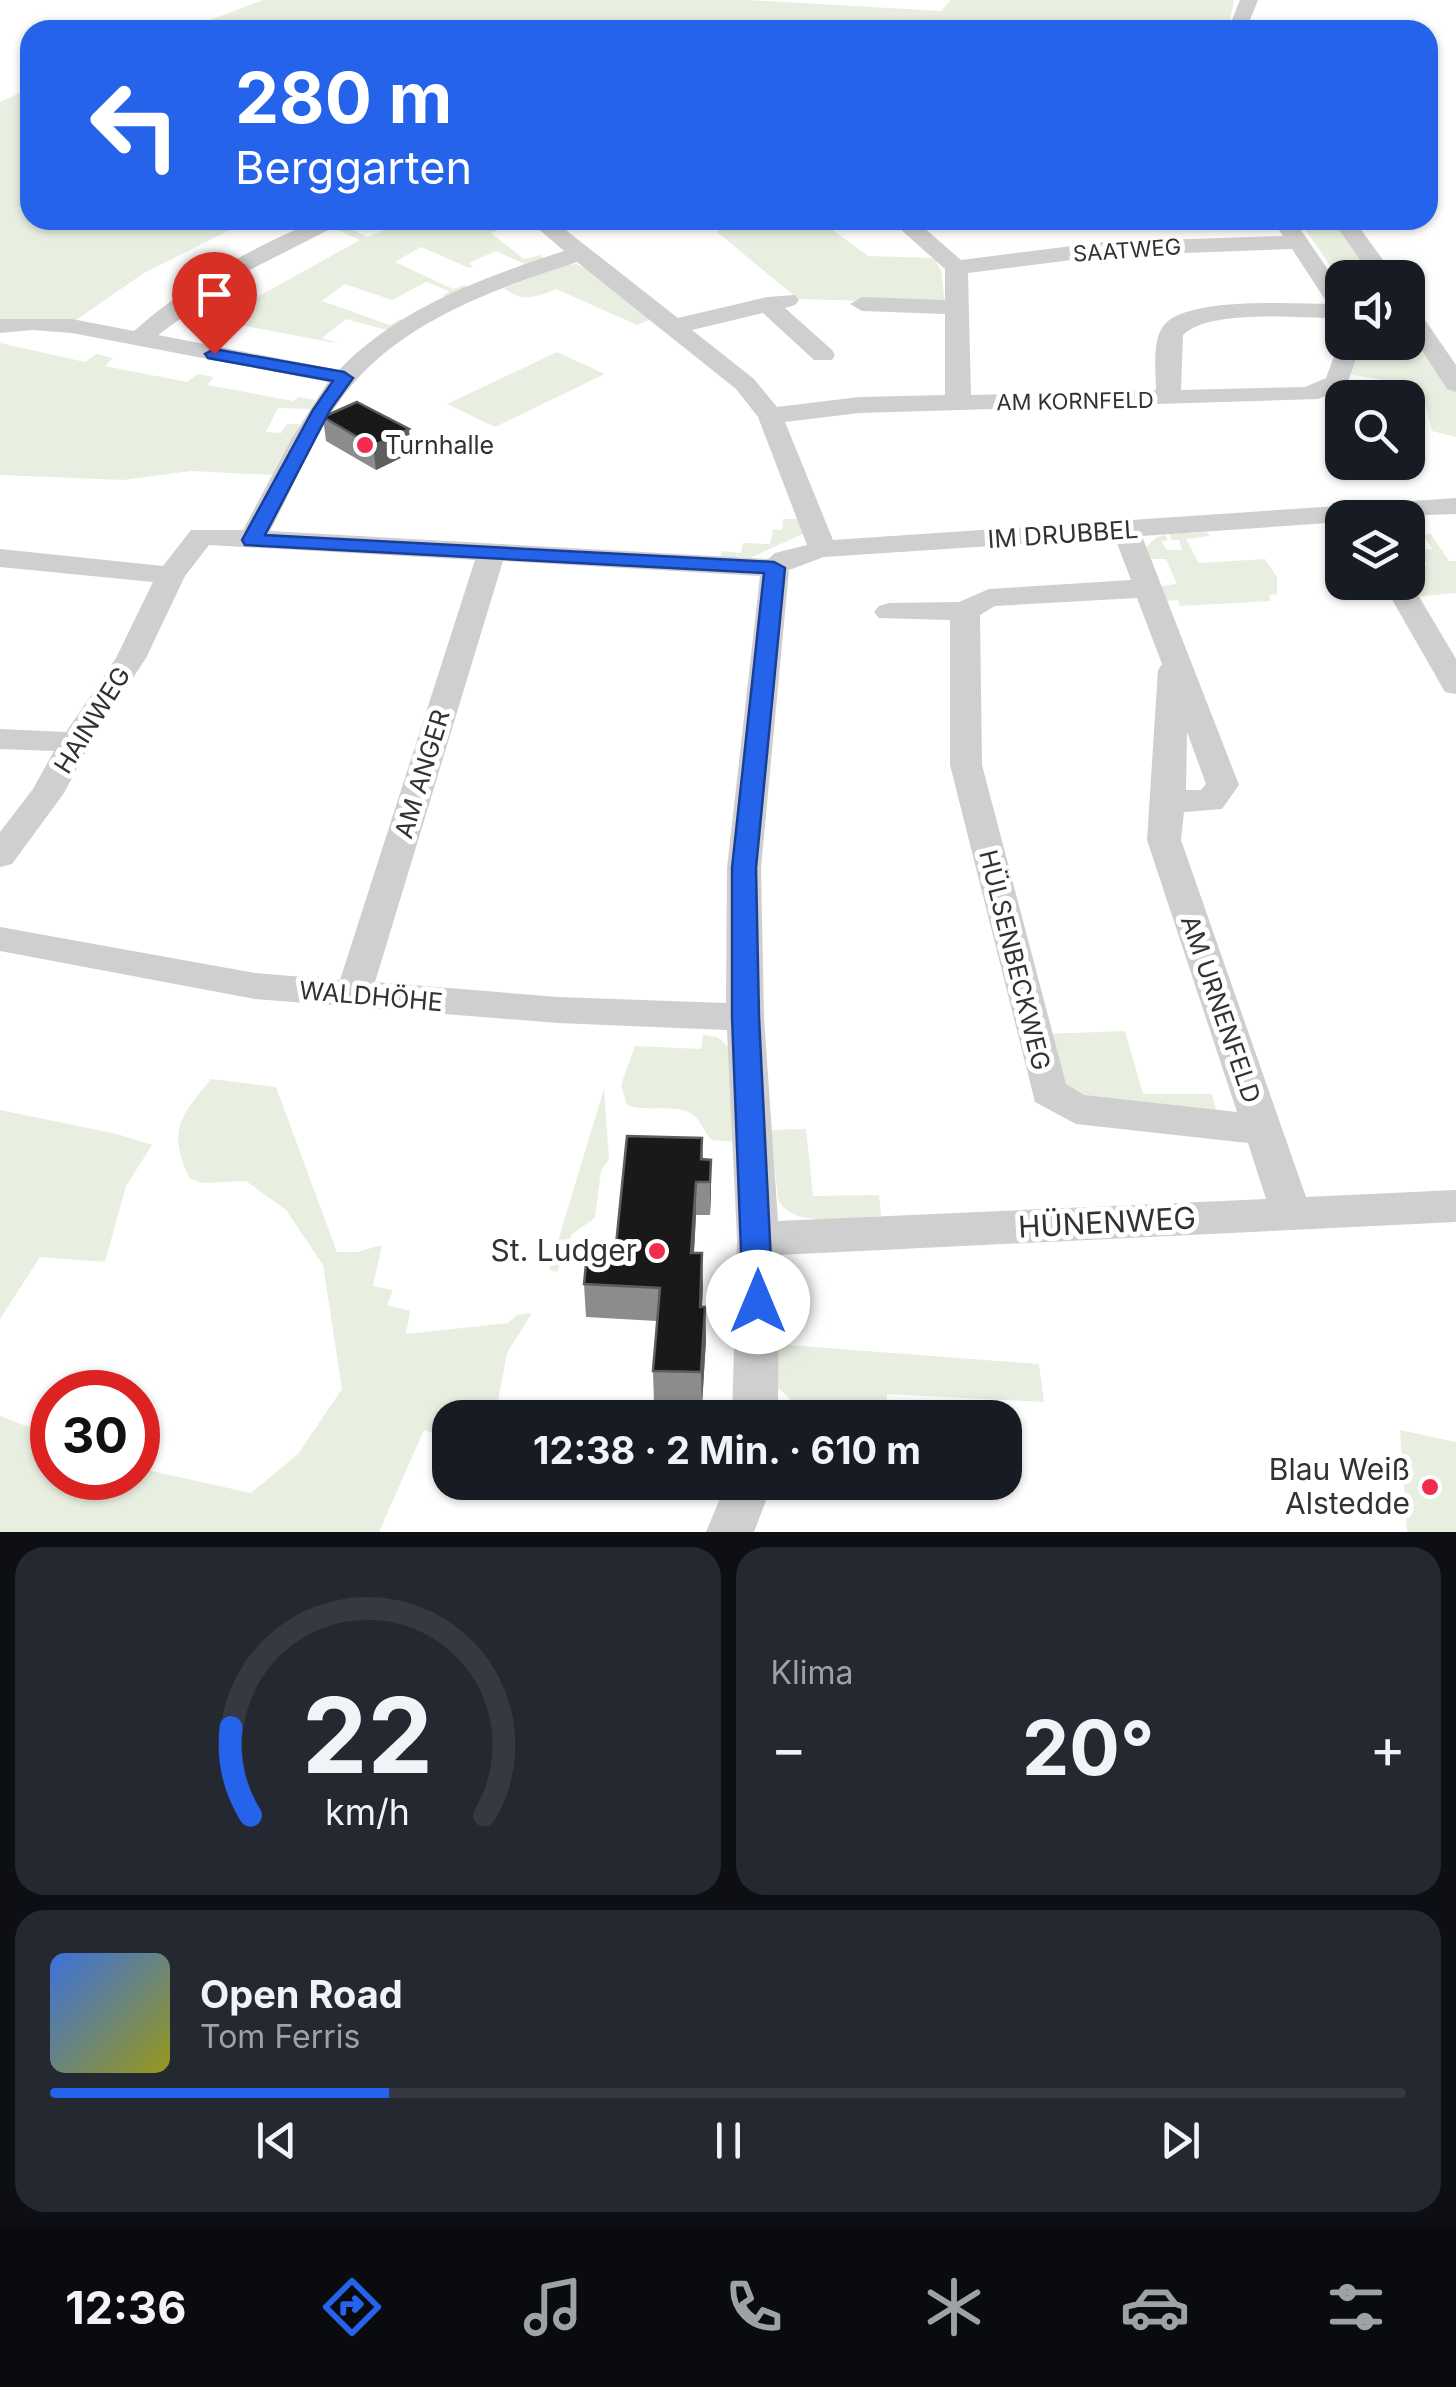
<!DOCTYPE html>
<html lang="de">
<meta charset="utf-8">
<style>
:root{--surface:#171b24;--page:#242831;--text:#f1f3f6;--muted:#9ea1a6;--line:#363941;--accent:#2563eb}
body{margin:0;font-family:Inter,sans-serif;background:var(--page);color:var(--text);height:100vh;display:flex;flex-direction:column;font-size:38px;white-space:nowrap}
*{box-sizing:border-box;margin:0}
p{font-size:32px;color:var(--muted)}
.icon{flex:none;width:55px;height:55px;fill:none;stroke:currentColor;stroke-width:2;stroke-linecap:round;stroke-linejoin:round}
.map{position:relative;height:1532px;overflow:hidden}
.drawer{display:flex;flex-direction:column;gap:15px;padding:15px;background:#0d0f14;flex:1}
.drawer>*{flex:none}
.guide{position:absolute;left:20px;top:20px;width:1418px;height:210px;border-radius:30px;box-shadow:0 2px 8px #0004;background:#2563eb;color:#fff;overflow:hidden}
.fabs{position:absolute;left:1325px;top:260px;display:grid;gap:20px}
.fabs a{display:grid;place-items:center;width:100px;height:100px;border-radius:20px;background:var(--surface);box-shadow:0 2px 8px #0004;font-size:50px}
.speed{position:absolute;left:30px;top:1370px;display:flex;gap:20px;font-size:50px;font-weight:700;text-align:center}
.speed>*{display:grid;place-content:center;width:130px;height:130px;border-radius:50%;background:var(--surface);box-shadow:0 2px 8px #0004;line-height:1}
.speed .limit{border:15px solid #d22;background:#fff;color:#111}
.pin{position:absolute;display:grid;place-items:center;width:85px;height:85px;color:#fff;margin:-102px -42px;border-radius:50% 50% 50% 0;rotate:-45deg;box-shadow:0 0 10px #0007}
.pin .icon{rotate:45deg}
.me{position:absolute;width:110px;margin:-55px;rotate:0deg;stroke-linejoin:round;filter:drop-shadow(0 0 8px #0008)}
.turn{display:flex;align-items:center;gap:35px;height:210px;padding:0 50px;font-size:45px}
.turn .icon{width:130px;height:130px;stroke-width:2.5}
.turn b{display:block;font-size:70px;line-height:85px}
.big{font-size:75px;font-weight:700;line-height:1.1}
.drawer .card{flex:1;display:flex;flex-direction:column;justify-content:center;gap:15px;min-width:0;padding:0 35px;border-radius:30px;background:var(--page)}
.drawer .dial{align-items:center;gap:0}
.dial svg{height:260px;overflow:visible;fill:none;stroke:var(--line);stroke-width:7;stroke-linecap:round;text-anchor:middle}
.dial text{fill:var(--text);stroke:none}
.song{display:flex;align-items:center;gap:30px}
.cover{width:120px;height:120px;border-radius:15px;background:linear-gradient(135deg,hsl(220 70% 55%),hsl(60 70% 35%))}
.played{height:10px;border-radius:5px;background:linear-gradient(90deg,var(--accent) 25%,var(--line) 25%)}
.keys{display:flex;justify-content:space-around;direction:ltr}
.heat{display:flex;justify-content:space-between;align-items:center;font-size:55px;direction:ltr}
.drawer .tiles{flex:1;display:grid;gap:15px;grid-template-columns:1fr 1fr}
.card:last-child{grid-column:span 2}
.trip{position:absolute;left:432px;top:1400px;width:590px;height:100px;border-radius:30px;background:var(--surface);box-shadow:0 2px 8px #0004;font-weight:700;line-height:100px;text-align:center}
.tabs{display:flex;height:160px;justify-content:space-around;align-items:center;background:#090b0e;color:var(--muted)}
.tabs .icon{width:70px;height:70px}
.tabs .selected{color:var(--accent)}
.tabs b{font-size:45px;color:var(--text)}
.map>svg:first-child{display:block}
.green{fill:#e9efe0}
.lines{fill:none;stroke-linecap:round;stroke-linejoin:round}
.minor{fill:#cfcfcf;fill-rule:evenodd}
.wall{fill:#8c8c8c}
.shaded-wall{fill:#5e5e5e}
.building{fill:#191919;stroke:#5e5e5e;stroke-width:2.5}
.route{fill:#2563eb;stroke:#184099;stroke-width:2.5}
.poi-dot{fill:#f12c4d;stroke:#fff;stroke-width:4}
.labels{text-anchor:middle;stroke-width:10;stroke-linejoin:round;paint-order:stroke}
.far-street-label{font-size:22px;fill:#323232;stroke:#fff}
.poi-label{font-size:25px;fill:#323232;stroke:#fff;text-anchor:start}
.street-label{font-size:25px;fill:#323232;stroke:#fff}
.near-street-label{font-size:30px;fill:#323232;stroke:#fff}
.near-poi-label{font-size:30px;fill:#323232;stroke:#fff;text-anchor:end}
</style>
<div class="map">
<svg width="1456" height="1532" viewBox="0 0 1456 1532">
<rect width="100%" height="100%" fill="#fff"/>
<g class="green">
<path d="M 263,0 L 748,0 L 941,11 L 951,0 L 1234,0 L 1228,30 L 1206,30 L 1205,25 L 1145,30 L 184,30 Z"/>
<path d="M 30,88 L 30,220 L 250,220 L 144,273 L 76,320 L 0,322 L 0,102 Z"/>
<path d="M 410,220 L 483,220 L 491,225 L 526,220 L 498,227 L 500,229 L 491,233 L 524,259 L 541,255 L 545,259 L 525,264 L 496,251 L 469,263 L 473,266 L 469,268 L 421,247 L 395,262 L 453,289 L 464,285 L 470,288 L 448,298 L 443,296 L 449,291 L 426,282 L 392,300 L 345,284 L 322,301 L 390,325 L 400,319 L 407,321 L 390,331 L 346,319 L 322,338 L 341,344 L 202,318 L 210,311 L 202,309 L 207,305 L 230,312 L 360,240 L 331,227 L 340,224 L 367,237 Z"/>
<path d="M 728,220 L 819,220 L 868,256 L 934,258 L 941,270 L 945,303 L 798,299 L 717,232 L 731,223 Z"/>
<path d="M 1299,220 L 1343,220 L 1385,277 L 1342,278 L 1342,283 Z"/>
<path d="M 576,264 L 587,269 L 650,320 L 637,325 L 556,289 C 538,297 520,303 504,288 L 564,265 Z"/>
<path d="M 1408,312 L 1456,384 L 1456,437 L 1432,431 L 1421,386 L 1341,373 L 1350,343 L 1408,342 Z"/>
<path d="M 0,343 L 85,362 L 96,354 L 113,358 L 105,366 L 187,382 L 198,374 L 214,377 L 207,385 L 293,401 L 299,397 L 316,400 L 311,409 L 278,408 L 266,432 L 281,433 L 287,424 L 300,424 L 272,475 L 191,471 L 123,480 L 0,475 Z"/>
<path d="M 557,352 L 605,374 L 495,427 L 447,404 Z"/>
<path d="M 783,519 L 799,519 L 805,533 L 750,558 L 720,557 L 722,551 L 741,553 L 743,543 L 770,544 L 773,529 L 782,530 Z"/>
<path d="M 1207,532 L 1210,536 L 1186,539 L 1199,563 L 1265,559 L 1277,577 L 1277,594 L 1269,595 L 1271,601 L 1180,606 L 1178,600 L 1166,601 L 1161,586 L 1177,584 L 1166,559 L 1149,559 L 1147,546 L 1157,537 L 1165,535 L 1168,540 L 1162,542 L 1167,550 L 1182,550 L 1179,540 L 1172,540 L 1169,534 Z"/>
<path d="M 1431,534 L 1449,561 L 1456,561 L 1456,593 L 1415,597 L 1408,585 L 1424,584 L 1413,566 L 1427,565 L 1422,558 L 1410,559 L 1408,551 L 1432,549 L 1424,535 Z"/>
<path d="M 1125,1031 L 1143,1094 L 1212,1094 L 1217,1113 L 1071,1097 L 1043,1034 Z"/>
<path d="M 703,1035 L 717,1037 L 729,1047 L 734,1142 L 712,1140 C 704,1133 701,1120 692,1114 C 676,1103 646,1113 627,1105 L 621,1085 L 635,1046 L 701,1049 Z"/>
<path d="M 211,1079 L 276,1087 L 337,1252 L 357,1252 L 382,1245 L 373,1286 L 393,1290 L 387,1305 L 410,1311 L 406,1334 L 508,1323 L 517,1315 L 532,1313 L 507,1353 L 495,1417 L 450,1418 L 450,1438 L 424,1430 L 379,1532 L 0,1532 L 0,1416 L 52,1436 L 52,1478 L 138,1478 L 138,1468 L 251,1493 L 298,1454 L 342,1389 L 323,1265 L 286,1210 L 246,1181 L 202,1183 L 189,1178 C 167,1130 181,1116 211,1079 Z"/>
<path d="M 604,1089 L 609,1159 L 601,1171 L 595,1218 L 572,1234 L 557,1272 L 549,1270 Z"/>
<path d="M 0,1110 L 117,1134 L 152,1145 L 126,1186 L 105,1262 L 40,1257 L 0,1319 Z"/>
<path d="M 806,1129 L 813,1196 L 879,1195 L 881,1216 C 852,1217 794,1230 778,1200 L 771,1130 Z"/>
<path d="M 774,1344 L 1039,1364 L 1044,1402 L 887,1394 L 886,1417 L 807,1417 L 775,1384 Z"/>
<path d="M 1400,1430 L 1456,1442 L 1456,1532 L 1407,1532 Z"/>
</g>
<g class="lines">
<g class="minor">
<path d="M 1240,0 L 1258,0 L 1246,30 L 1228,30 Z"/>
<path d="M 318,220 L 348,220 L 240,275 L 158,335 L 339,370 C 398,308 484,277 564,251 L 528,220 L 553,220 L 678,318 L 767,297 L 795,295 L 799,300 L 795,305 L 785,308 L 832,350 L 835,355 L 832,360 L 814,360 L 763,313 L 692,330 L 754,379 L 777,407 L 859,397 L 945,395 L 945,314 L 862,311 L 850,304 L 862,297 L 945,300 L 945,269 L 890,220 L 915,220 L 961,260 L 1104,242 L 1283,236 L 1275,224 L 1278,220 L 1294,220 L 1342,290 L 1342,318 C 1303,319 1211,308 1183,335 L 1181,390 L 1305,387 L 1326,378 L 1341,337 L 1342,342 L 1362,342 L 1346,387 L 1318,399 L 859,413 L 785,422 L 833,540 L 1456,498 L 1456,514 L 1342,518 L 1342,522 L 1142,536 L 1239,785 L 1222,809 L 1184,812 L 1181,840 L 1306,1197 L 1456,1190 L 1456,1222 L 779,1255 L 778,1418 L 732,1418 L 737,1239 L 727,1030 L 558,1023 L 255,999 L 0,951 L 0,927 L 255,973 L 340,980 L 475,560 L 209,545 L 185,576 L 146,658 L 91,742 L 64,793 L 12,864 L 0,867 L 0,832 L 33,789 L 54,751 L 0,749 L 0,729 L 66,732 L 116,658 L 153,582 L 0,567 L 0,549 L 163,566 L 191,530 L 243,530 L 292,438 L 328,382 L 72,333 L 32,330 L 0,333 L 0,319 L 72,319 L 134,331 C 189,282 251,248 318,220 ZM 1292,249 L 1328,304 C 1293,304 1181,296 1162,328 C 1152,344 1156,372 1156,390 L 971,395 L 968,273 L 1104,256 ZM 577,262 L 736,389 L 758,417 L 807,545 L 775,553 L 768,559 L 270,531 C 296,483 316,427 352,385 C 408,319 498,288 577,262 ZM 1115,538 L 1131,580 L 989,589 L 959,602 L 889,603 L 879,606 L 874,612 L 879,618 L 950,620 L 950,765 L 1035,1102 L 1076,1124 L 1248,1143 L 1266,1199 L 778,1221 L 764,1017 L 761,868 L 789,570 L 824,557 ZM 503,561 L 760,576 L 727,868 L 726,1003 L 558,997 L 375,982 ZM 1137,598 L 1162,664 L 1158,670 L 1147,840 L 1237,1112 L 1084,1095 L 1066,1084 L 982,765 L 980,615 L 995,606 ZM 1187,732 L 1206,784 L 1201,790 L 1186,790 Z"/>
<path d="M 1332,220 L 1354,220 L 1396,278 L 1373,278 Z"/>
<path d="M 1408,305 L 1416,307 L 1456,365 L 1456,392 L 1447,389 L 1408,329 Z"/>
<path d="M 1408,578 L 1456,659 L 1456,694 L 1445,692 L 1441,685 L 1382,582 L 1408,582 Z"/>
<path d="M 727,1482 L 773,1482 L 754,1532 L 706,1532 Z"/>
</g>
</g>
<g class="wall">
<path d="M 323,417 L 411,453 L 376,470 L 326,441 Z"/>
<path d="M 702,1138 L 703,1159 L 711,1160 L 711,1193 L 710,1215 L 696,1215 L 694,1253 L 703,1286 L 702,1307 L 705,1307 L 706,1340 L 702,1405 L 654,1404 L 653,1371 L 657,1321 L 586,1317 L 584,1284 L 615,1255 Z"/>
</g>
<g class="shaded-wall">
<path d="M 409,429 L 411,453 L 376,470 L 373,446 Z"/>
<path d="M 711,1160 L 711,1193 L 710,1215 L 710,1182 Z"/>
<path d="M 696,1182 L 696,1215 L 692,1286 L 691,1253 Z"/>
<path d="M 702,1253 L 703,1286 L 700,1340 L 700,1307 Z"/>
<path d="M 705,1307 L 706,1340 L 702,1405 L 701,1372 Z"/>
</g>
<g class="building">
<path d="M 357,402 L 409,429 L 373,446 L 323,417 Z"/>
<path d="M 627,1136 L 702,1138 L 701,1159 L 711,1160 L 710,1182 L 696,1182 L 691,1253 L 702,1253 L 700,1307 L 705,1307 L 701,1372 L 653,1371 L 660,1288 L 584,1284 L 587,1254 L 615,1255 Z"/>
</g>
<path class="route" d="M 214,349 L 344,372 L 353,378 L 330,410 L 265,535 L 774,562 L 785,568 L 756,868 L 759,1017 L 773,1302 L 769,1311 L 758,1314 L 748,1311 L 743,1302 L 732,1017 L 732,868 L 764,573 L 245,545 L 242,540 L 313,410 L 333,381 L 208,358 L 205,354 Z"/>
<g class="poi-dot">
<circle cx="365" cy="445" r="10"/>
<circle cx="657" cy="1251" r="10"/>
<circle cx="1430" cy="1487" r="10"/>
</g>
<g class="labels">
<g class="far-street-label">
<text transform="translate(1127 250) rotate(-4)" y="8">SAATWEG</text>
<text transform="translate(1075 401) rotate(-1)" y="8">AM KORNFELD</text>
</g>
<g class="poi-label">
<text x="385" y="454">Turnhalle</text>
</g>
<g class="street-label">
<text transform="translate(1063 534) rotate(-4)" y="9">IM DRUBBEL</text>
<text transform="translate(92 720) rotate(-58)" y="9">HAINWEG</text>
<text transform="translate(422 774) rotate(-73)" y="9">AM ANGER</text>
<text transform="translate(1015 960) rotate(76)" y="9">HÜLSENBECKWEG</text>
<text transform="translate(371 996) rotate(5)" y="9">WALDHÖHE</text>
<text transform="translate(1221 1009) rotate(71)" y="9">AM URNENFELD</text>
</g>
<g class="near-street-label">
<text transform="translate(1107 1223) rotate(-3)" y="10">HÜNENWEG</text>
</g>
<g class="near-poi-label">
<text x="637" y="1261">St. Ludger</text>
<text x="1410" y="1480">Blau Weiß<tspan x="1410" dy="34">Alstedde</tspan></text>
</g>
</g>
</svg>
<div class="fabs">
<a><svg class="icon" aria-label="sound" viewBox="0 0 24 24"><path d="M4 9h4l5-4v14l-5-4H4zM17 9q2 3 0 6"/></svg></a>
<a><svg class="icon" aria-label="search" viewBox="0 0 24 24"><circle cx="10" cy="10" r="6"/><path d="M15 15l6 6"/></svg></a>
<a><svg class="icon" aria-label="layers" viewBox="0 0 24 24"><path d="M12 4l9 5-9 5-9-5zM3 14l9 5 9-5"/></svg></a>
</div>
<div class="speed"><div class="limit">30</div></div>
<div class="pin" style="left:214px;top:354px;background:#d93025"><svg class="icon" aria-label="arrive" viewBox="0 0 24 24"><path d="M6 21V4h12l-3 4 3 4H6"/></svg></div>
<svg class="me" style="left:758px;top:1302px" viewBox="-20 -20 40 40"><circle r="19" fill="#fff"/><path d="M0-13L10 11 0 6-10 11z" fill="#2563eb"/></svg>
<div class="trip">12:38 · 2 Min. · 610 m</div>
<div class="guide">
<div class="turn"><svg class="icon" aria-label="left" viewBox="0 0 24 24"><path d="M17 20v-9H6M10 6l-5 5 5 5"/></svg><div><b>280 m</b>Berggarten</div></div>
</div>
</div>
<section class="drawer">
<div class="tiles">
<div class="card dial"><svg viewBox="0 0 100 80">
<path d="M14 69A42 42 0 1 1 86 69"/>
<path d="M14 69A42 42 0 0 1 8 42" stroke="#2563eb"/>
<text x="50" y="56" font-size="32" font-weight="700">22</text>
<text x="50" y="72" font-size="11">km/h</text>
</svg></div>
<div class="card"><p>Klima</p>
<div class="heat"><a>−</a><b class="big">20°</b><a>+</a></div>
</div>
<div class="card">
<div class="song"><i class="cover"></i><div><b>Open Road</b><p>Tom Ferris</p></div></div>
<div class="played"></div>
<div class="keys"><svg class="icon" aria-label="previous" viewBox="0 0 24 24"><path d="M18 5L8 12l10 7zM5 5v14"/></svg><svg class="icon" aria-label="pause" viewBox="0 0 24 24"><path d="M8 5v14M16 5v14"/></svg><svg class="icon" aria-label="next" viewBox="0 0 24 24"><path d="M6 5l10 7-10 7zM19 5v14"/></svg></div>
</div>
</div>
</section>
<nav class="tabs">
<b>12:36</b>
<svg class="icon selected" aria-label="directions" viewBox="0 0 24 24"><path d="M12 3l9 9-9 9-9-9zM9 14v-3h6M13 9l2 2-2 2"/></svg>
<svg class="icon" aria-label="music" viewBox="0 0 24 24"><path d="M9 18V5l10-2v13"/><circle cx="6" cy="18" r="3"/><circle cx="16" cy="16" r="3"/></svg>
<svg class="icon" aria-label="phone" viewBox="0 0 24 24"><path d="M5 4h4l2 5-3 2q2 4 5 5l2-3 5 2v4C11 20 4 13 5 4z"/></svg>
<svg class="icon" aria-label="climate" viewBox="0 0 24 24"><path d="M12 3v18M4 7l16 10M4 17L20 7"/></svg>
<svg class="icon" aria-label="car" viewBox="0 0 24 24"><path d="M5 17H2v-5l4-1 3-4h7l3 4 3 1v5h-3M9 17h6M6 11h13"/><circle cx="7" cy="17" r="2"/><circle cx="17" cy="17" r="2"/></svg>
<svg class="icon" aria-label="filters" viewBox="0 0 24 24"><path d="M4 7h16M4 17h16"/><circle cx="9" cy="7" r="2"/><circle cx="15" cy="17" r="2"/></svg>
</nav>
